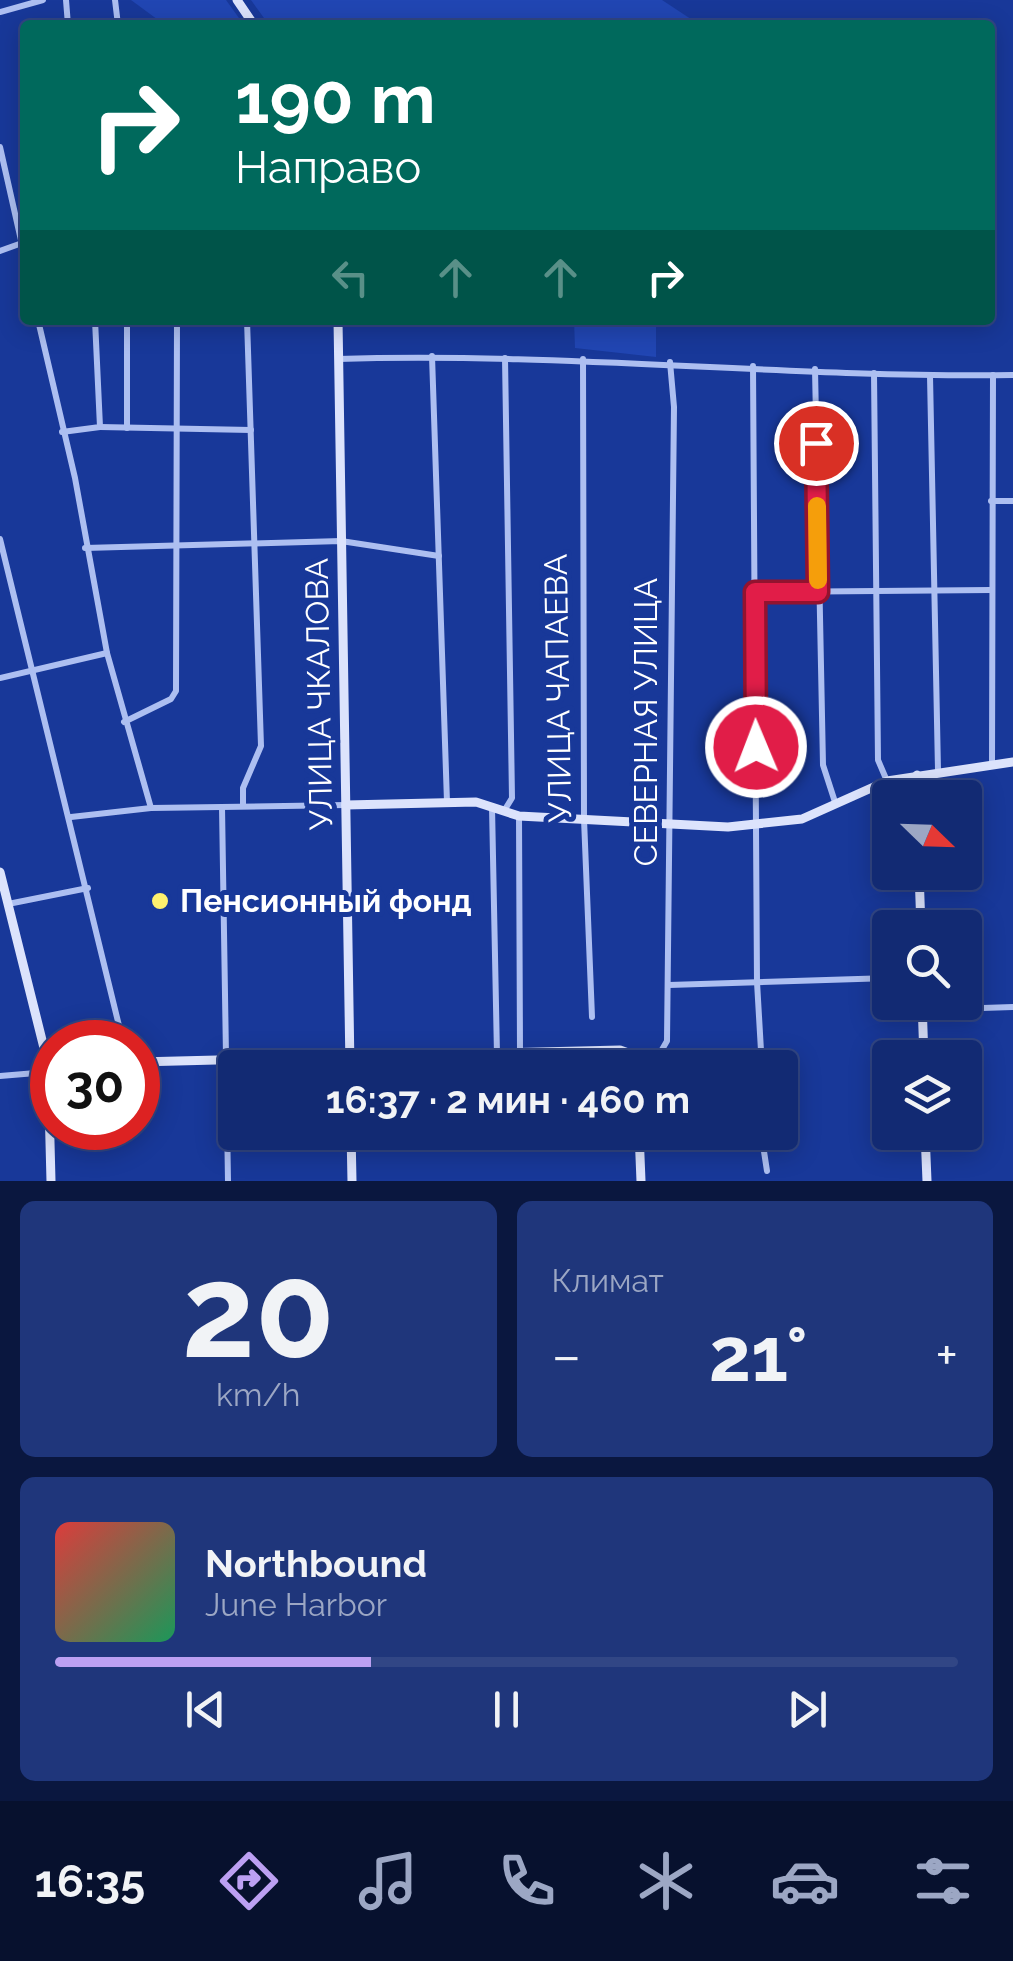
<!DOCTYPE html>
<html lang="ru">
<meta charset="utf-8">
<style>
:root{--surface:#122a73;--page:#1f367b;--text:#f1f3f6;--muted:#9ca7c4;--line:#314685;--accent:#bca0f2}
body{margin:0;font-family:Raleway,sans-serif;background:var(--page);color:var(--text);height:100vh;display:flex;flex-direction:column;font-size:38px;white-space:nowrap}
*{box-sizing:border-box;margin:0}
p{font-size:32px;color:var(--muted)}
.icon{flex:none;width:55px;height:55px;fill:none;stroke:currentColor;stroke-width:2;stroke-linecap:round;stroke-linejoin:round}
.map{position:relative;height:1181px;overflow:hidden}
.panel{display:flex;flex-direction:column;gap:20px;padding:20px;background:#0a173f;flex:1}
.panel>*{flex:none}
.top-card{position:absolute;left:20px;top:20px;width:975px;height:305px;border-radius:10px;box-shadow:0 5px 25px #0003,0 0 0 2px var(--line);background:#00695c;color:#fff;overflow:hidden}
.needle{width:65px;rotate:113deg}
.tools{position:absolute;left:872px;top:780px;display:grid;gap:20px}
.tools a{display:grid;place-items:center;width:110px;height:110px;border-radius:10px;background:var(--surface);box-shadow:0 5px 25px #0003,0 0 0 2px var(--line);font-size:50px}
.speed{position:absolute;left:30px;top:1020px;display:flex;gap:20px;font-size:50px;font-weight:700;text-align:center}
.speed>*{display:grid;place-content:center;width:130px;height:130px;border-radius:50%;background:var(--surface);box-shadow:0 5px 25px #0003,0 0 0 2px var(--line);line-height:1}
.speed .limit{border:15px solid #d22;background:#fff;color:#111}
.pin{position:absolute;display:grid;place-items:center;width:85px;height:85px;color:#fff;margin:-42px;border:5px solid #fff;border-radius:50%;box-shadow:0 2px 10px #0007}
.me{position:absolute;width:110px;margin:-55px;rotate:359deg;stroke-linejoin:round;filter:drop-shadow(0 0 8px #0008)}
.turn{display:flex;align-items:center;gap:35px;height:210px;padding:0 50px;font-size:45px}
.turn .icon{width:130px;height:130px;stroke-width:2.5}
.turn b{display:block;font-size:70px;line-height:85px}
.lanes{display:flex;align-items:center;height:95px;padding:0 50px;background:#0003;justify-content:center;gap:50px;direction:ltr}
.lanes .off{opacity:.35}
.big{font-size:75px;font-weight:700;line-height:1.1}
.panel .tile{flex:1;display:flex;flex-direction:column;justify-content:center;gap:15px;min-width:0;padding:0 35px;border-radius:15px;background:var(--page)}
.panel .dial{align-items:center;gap:0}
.dial b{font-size:130px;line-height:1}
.song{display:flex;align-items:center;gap:30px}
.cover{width:120px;height:120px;border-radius:15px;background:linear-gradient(135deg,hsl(0 70% 55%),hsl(150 70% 35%))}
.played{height:10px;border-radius:5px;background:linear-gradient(90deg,var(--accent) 35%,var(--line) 35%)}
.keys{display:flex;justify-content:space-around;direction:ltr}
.heat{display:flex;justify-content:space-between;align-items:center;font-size:55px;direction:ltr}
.panel .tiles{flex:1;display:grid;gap:20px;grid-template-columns:1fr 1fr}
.tile:last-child{grid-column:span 2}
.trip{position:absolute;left:218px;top:1050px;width:580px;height:100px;border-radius:10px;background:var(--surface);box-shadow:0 5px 25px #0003,0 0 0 2px var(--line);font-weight:700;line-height:100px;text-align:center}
.menu{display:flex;height:160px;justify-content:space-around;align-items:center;background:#07112e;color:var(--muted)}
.menu .icon{width:70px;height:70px}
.menu .selected{color:var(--accent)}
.menu b{font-size:45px;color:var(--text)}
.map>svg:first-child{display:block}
.green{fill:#2146b3}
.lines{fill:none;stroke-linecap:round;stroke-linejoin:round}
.street{stroke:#adbff1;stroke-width:6}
.secondary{stroke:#dce3fc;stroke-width:9}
.route-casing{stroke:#92132f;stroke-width:25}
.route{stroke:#e11d48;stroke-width:18}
.slow{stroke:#f59e0b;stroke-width:18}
.poi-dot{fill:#fff16e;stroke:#183899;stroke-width:4}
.labels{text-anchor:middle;stroke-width:10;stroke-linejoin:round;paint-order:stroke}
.street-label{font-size:32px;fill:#fff;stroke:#183899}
.poi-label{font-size:32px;font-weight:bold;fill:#fff;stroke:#183899;text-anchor:start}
</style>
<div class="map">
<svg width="1013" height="1181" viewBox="0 0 1013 1181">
<rect width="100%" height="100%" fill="#183899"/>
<g class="green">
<path d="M 131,0 L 226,0 L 244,25 L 165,25 Z"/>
<path d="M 251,0 L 662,0 L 700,25 L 269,25 Z"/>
<path d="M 574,320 L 656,320 L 656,357 L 575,348 Z"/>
</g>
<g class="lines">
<g class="street">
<path d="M 66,0 L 68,25"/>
<path d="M 115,0 L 118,25"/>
<path d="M 0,12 L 43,0"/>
<path d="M 0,147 L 25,258"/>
<path d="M 0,251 L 22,243"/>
<path d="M 38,320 L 75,478 L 107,653 L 151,808"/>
<path d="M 127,320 L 127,428"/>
<path d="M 432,356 L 447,802"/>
<path d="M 338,359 C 564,352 788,378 1013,375"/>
<path d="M 583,359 L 584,819 L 592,1017"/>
<path d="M 753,366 L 757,982 L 762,1068"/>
<path d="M 815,369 L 823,765 L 835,802"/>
<path d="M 874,373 L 878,760 L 887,781"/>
<path d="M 930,376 L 938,770"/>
<path d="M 100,427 L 251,430"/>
<path d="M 62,432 L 100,427 L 95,320"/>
<path d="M 991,501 L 1013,501"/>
<path d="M 0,539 L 123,1042"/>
<path d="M 85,548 L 341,541 L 439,556"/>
<path d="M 755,592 L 991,590"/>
<path d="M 0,678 L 107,653"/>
<path d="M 124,722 L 171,699 L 176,691 L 177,320"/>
<path d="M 992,763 L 993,375"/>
<path d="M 243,806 L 243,788 L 261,746 L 247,320"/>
<path d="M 222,807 L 228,1181"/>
<path d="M 492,807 L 497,1055"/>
<path d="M 504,811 L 512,798 L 505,358"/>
<path d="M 519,816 L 520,1053"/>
<path d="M 71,817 L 151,808 L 346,805"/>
<path d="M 8,904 L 88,888"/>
<path d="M 669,985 L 890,978"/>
<path d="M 907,1002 L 907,1008 L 922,1008"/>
<path d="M 922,1010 L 1013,1007"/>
<path d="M 631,1054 L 660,1053 L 667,1041 L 674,407 L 670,362"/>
<path d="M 0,1076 L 48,1072"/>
<path d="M 761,1132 L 767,1171"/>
</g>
<g class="secondary">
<path d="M 237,0 L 254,25"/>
<path d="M 338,320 L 350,1068"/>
<path d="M 917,775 L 918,798"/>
<path d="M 346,805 L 476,802 L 519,816 L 728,827 L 802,819 L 887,781 L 1013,762"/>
<path d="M 0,872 L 48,1064 L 51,1181"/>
<path d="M 919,872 L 921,928"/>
<path d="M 922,1002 L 924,1058"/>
<path d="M 138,1062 L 620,1050 L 631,1054 L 637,1068"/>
<path d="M 351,1132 L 352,1181"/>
<path d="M 639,1132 L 641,1181"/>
<path d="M 925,1132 L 927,1181"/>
</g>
</g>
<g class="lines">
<defs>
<path id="route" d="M 756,747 L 755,592 L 818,592 L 816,443"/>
</defs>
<use href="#route" class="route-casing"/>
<use href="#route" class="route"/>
<path class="slow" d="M 817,506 L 818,580"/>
</g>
<circle class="poi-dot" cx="160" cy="901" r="10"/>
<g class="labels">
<g class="street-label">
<text transform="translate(558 688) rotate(-91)" y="11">УЛИЦА ЧАПАЕВА</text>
<text transform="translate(319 694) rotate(-91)" y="11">УЛИЦА ЧКАЛОВА</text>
<text transform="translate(646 722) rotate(-90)" y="11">СЕВЕРНАЯ УЛИЦА</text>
</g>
<g class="poi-label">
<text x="180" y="912">Пенсионный фонд</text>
</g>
</g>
</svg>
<div class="tools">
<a><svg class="needle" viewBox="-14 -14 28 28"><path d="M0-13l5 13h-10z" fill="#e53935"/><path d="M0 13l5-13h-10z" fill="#9ca7c4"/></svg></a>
<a><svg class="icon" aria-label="search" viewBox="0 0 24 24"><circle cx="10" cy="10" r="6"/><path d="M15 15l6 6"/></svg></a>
<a><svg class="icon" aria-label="layers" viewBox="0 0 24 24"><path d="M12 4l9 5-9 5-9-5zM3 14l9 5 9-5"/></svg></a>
</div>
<div class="speed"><div class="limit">30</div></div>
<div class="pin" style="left:816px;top:443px;background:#d93025"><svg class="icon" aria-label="arrive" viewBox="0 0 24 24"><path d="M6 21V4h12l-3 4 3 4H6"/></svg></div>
<svg class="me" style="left:756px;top:747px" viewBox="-20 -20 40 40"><circle r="17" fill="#e11d48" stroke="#fff" stroke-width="3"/><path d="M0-11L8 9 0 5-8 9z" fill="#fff"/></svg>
<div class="trip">16:37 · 2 мин · 460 m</div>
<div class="top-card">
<div class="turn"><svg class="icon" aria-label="right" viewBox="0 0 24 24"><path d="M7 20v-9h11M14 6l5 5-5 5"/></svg><div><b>190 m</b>Направо</div></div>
<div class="lanes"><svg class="icon off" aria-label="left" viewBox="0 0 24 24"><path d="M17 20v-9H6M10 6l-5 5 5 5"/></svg><svg class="icon off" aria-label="ahead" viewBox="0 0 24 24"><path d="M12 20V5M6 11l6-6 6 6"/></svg><svg class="icon off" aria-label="ahead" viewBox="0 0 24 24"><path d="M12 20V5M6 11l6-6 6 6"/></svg><svg class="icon" aria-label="right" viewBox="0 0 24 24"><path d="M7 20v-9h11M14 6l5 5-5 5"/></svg></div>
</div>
</div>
<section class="panel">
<div class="tiles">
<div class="tile dial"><b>20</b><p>km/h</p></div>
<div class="tile"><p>Климат</p>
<div class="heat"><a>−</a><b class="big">21°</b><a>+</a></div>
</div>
<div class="tile">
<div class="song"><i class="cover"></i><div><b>Northbound</b><p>June Harbor</p></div></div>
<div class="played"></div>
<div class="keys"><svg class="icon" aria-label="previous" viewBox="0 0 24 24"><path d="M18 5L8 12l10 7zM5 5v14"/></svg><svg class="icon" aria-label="pause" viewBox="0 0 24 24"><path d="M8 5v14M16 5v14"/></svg><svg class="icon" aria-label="next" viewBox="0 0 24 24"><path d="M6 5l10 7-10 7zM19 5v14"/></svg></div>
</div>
</div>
</section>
<nav class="menu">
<b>16:35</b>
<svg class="icon selected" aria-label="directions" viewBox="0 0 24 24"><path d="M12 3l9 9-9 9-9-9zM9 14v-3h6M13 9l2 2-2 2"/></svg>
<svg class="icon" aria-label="music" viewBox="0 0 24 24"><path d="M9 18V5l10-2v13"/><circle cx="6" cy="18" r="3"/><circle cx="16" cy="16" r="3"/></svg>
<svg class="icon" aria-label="phone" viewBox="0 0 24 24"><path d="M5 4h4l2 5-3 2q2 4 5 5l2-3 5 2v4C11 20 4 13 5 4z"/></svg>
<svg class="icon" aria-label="climate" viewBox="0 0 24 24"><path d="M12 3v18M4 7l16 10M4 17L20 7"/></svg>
<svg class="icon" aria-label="car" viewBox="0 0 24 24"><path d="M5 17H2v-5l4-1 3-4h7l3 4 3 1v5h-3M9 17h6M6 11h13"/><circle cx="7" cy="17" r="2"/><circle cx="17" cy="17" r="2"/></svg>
<svg class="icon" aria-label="filters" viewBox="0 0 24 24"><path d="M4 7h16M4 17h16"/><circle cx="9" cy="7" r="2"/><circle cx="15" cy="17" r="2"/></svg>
</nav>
